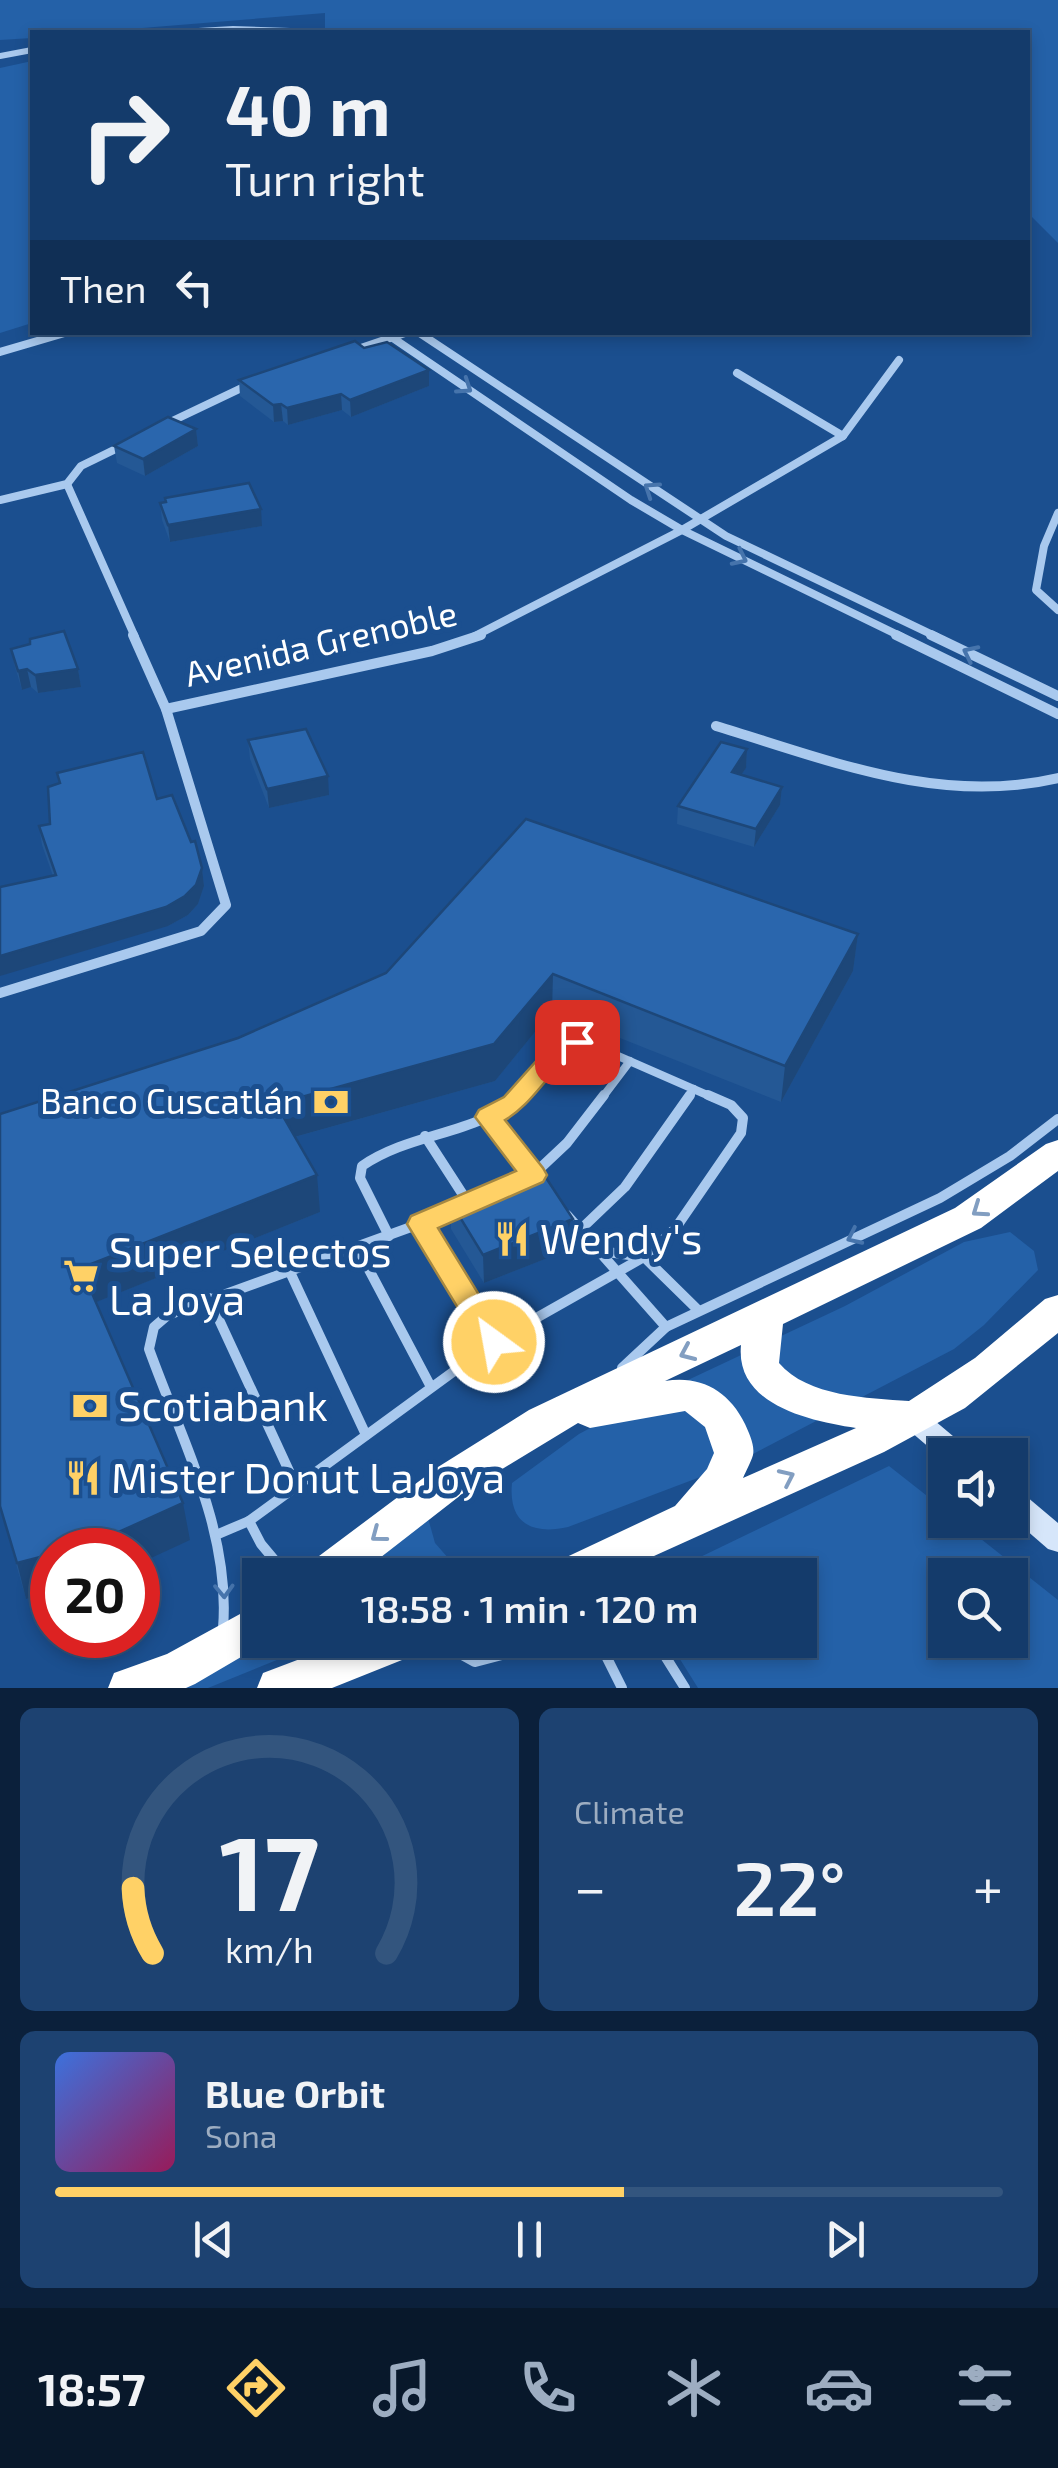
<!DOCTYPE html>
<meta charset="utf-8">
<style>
:root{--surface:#143b6b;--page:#1d4271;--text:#f1f3f6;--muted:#9dadc1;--line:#33557e;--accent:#ffd166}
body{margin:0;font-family:"Exo 2",sans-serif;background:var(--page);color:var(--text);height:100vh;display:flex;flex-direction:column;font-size:38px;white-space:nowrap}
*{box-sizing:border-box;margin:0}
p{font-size:32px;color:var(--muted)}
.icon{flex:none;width:55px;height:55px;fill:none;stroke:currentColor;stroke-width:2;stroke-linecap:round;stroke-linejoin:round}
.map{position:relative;height:1688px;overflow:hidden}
.side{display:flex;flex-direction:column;gap:20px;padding:20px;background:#0b203b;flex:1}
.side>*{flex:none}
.guide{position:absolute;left:30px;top:30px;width:1000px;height:305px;border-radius:0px;box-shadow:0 5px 15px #0003,0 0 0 2px var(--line);background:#143b6b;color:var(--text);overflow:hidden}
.tools{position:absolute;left:928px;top:1438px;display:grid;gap:20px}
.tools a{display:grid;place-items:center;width:100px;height:100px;border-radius:0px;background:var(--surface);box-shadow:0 5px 15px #0003,0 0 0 2px var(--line);font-size:50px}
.speed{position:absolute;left:30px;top:1528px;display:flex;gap:20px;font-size:50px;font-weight:700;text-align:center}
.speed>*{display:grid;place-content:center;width:130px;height:130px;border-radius:50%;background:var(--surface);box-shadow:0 5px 15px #0003,0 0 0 2px var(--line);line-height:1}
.speed .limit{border:15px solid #d22;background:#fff;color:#111}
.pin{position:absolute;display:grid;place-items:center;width:85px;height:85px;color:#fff;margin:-42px;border-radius:20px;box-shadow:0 5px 15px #0006}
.me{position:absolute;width:110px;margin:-55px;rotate:328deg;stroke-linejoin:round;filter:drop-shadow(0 0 8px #0008)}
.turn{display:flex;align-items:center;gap:35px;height:210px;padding:0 30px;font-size:45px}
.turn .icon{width:130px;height:130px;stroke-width:2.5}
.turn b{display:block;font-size:70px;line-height:85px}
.then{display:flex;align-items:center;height:95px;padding:0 30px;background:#0003;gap:20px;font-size:38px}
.big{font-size:75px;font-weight:600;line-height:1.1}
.side .widget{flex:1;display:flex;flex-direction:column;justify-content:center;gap:15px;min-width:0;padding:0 35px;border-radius:15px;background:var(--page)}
.side .dial{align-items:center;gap:0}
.dial svg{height:260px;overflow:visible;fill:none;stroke:var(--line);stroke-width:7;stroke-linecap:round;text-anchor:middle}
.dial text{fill:var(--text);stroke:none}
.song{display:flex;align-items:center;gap:30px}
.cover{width:120px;height:120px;border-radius:15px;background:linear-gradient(135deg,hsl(220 70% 55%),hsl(330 70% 35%))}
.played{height:10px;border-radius:5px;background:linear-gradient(90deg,var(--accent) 60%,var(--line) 60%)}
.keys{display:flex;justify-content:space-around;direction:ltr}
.heat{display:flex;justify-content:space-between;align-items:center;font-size:55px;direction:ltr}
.side .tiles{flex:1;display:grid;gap:20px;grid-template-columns:1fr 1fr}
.widget:last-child{grid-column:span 2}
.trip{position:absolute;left:242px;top:1558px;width:575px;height:100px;border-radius:0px;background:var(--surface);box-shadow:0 5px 15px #0003,0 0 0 2px var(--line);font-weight:600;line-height:100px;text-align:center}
.tabs{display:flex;height:160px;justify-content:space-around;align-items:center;background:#08182b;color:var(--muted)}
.tabs .icon{width:70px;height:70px}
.tabs .current{color:var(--accent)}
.tabs b{font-size:45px;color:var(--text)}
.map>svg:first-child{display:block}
.green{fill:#2461a8;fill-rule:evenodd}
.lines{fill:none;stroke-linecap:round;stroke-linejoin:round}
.lane-far1{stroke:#a9c9ee;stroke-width:8}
.lane{stroke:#a9c9ee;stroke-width:10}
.street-far3{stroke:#a9c9ee;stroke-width:6}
.street-far2{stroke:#a9c9ee;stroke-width:8}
.street-far1{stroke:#a9c9ee;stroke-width:10}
.street{stroke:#a9c9ee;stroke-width:12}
.secondary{fill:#d6e6fa;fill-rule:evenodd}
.highway{fill:#fff;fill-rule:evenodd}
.wall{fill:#245895}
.shaded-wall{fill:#1d4779}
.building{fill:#2a66ad;stroke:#1d4779;stroke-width:2.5}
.oneway{stroke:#4674ac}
.oneway2{stroke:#829ec1}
.route{fill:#ffd166;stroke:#a68842;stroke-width:2.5}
.labels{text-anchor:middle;stroke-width:10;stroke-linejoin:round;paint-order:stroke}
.street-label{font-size:35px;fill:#fff;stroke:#1b4f8f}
.poi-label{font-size:35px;fill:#fff;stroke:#1b4f8f;text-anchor:end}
.near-poi-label{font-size:42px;fill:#fff;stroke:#1b4f8f;text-anchor:start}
</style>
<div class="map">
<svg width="1058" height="1688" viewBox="0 0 1058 1688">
<rect width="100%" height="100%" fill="#1b4f8f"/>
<g class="green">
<path d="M 0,0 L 1058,0 L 1058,243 L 1028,213 L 1028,32 L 325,32 L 325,13 L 93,32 L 32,32 L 32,38 L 0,40 Z"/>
<path d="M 32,61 L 32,323 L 0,333 L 0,68 Z"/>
<path d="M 1010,1232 L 1034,1251 L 1038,1270 L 984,1325 L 954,1349 L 732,1465 L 568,1527 C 533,1535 508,1524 512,1483 L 579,1434 L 622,1411 L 845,1306 L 964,1242 Z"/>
<path d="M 889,1466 L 945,1510 L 945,1520 L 957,1520 L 1058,1600 L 1058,1688 L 698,1688 L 668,1640 L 800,1640 L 800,1575 L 663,1575 ZM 1010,1575 L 1010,1640 L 945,1640 L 945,1575 Z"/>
<path d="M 428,1518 L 435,1543 L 463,1575 L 360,1575 Z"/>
<path d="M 267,1640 L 326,1640 L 208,1688 L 182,1688 Z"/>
</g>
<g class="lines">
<g class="lane-far1">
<path d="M 520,1098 L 563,1049 L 586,1042 L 714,1098"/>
<path d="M 602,1098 L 630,1061"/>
<path d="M 688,1098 L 694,1089"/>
</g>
<g class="lane">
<path d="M 489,1117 L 535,1178"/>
<path d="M 425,1136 L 469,1204"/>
<path d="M 534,1174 L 567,1143 L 604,1095"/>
<path d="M 567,1215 L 666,1327"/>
<path d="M 421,1224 L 494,1342"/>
<path d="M 580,1230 L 625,1187 L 690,1095"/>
<path d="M 389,1236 L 360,1178 L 362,1166 C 411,1132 477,1135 522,1095"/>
<path d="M 357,1247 L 431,1387"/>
<path d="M 600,1251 L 644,1257 L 698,1310"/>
<path d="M 289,1270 L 366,1435"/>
<path d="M 209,1298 L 296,1486"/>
<path d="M 622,1368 L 666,1327 L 940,1198 L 1010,1156 L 1058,1119"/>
<path d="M 249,1521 L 261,1544 L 287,1575"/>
<path d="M 216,1535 L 249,1521 L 494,1342 L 644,1257 L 675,1229 L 741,1133 L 743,1118 L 731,1105 L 708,1095"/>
<path d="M 223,1628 C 231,1532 181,1438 149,1349 L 154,1327 L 168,1315 L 458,1210"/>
<path d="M 598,1640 L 622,1688"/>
<path d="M 655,1640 L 685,1688"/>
</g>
<g class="street-far3">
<path d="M 181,32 L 233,29 L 319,32"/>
<path d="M 0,56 L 32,50"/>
</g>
<g class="street-far2">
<path d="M 384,332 L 631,500 L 682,530 L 902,637"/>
<path d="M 418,332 L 726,536 L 937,637"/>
<path d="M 352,351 L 408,332"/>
<path d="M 0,352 L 68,332"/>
<path d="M 737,373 L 843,436"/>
<path d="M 166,424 L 250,384"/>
<path d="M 67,484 L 135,637"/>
<path d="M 0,500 L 67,484 L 81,466 L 124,445"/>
<path d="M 1058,513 L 1044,546 L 1036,590 L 1058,610"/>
<path d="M 473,637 L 682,530 L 843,436 L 899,360"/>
</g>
<g class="street-far1">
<path d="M 896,635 L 1058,714"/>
<path d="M 931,635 L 1058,696"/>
<path d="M 166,709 L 432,651 L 481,635"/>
<path d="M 716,726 C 829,760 939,806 1058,778"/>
<path d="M 0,993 L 201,931 L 226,905 L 166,709 L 133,635"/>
</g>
<path class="street" d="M 437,1640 L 475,1661 L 555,1640"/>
<g class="secondary">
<path d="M 913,1407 L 922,1410 L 966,1447 L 970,1455 L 945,1455 L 945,1461 L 904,1426 L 900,1418 L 904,1410 Z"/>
<path d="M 1010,1487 L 1020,1491 L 1058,1523 L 1058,1552 L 1048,1549 L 1010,1516 Z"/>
</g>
<g class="highway">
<path d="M 1058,1140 L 1058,1171 L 981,1228 L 783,1324 L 779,1363 C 808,1397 868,1398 909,1401 L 975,1358 L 1045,1299 L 1058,1295 L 1058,1333 L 965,1408 L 884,1452 L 612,1575 L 550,1575 L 556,1562 L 675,1506 L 707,1469 L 714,1453 L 705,1427 L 685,1411 L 590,1428 L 578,1423 L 466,1491 L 358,1575 L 305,1575 L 311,1562 L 438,1467 L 529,1410 L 955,1208 L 1046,1144 ZM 741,1345 C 735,1405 810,1421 856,1428 L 743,1478 C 746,1471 751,1462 753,1455 C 755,1445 749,1433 745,1424 C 729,1391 701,1375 665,1381 Z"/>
<path d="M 260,1603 L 260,1640 L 270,1640 L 195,1684 L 186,1688 L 108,1688 L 114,1673 L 167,1654 Z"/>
<path d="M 350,1640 L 424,1640 L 417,1654 L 332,1688 L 257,1688 L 263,1673 Z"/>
</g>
</g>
<g class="wall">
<path d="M 364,348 L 429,386 L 351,417 L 342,410 L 288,425 L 283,421 L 274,422 L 240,396 L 239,380 Z"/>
<path d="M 196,429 L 198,446 L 145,476 L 117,463 L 114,446 Z"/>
<path d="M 165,498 L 262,526 L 170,542 L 162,520 L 160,503 L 165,502 Z"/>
<path d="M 11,649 L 78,669 L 81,687 L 38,693 L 31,687 L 22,690 L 15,667 Z"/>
<path d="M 248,740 L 329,795 L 269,808 L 250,759 Z"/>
<path d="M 747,749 L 746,768 L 741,775 L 782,787 L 780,805 L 754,847 L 677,824 L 678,806 Z"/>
<path d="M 57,773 L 157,799 L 202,868 L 204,886 L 198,904 L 188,915 L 168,926 L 0,888 L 53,876 L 42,845 L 39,826 L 50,824 L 59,783 Z"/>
<path d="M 858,934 L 853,971 L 781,1102 L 552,1011 L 495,1081 L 295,1137 L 320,1212 L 96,1302 L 190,1540 L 52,1550 L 52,1593 L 26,1599 L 0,1507 L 0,1114 L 238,1038 L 386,973 Z"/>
<path d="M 450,1201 L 573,1248 L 484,1283 L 451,1229 Z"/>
</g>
<g class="shaded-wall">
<path d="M 429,370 L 429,386 L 351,417 L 350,400 Z"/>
<path d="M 341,394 L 342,410 L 288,425 L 287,408 Z"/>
<path d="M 281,404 L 283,421 L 274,422 L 273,405 Z"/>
<path d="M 196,429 L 198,446 L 145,476 L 143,459 Z"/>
<path d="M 261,509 L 262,526 L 170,542 L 168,525 Z"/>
<path d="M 27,669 L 31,687 L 22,690 L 18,671 Z"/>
<path d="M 78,669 L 81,687 L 38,693 L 35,675 Z"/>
<path d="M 747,749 L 746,768 L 730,791 L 732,772 Z"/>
<path d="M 328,776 L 329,795 L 269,808 L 267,789 Z"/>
<path d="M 782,787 L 780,805 L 754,847 L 756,829 Z"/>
<path d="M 202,868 L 204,886 L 198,904 L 188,915 L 168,926 L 0,976 L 0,956 Z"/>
<path d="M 858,934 L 853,971 L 781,1102 L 785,1066 Z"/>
<path d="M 553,974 L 552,1011 L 495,1081 L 280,1141 L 276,1104 Z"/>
<path d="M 317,1175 L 320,1212 L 89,1305 L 81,1268 Z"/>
<path d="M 573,1219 L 573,1248 L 484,1283 L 483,1255 Z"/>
<path d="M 183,1503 L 190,1540 L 138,1564 L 138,1550 L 69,1550 Z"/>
<path d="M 52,1554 L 52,1593 L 26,1599 L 17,1563 Z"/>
</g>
<g class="building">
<path d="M 355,341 L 364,348 L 387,342 L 429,370 L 350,400 L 341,394 L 287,408 L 281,404 L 273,405 L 239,380 Z"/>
<path d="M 168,417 L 196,429 L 143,459 L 114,446 Z"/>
<path d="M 249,483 L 261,509 L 168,525 L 160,503 L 166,502 L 165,498 Z"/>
<path d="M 64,631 L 78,669 L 35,675 L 27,669 L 18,671 L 11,649 L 30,644 L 30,639 Z"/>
<path d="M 306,729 L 328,776 L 267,789 L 248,740 Z"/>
<path d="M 721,742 L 747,749 L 732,772 L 782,787 L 756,829 L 678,806 Z"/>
<path d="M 143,752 L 157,799 L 172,795 L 191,842 L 195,841 L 202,868 L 196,885 L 185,896 L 166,907 L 0,956 L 0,887 L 56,875 L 39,826 L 50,824 L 48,787 L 60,783 L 57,773 Z"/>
<path d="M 526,819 L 858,934 L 785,1066 L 553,974 L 494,1044 L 276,1104 L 317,1175 L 81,1268 L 183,1503 L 92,1544 L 69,1550 L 52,1550 L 52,1554 L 17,1563 L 0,1506 L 0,1114 L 238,1038 L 386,973 Z"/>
<path d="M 539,1167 L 573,1219 L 483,1255 L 450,1201 Z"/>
</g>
<defs><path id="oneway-chevron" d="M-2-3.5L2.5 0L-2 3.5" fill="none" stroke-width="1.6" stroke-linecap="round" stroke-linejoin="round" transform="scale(2.5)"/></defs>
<g class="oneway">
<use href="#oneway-chevron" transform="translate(465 387) rotate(34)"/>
<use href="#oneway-chevron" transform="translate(651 489) rotate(-146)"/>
<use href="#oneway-chevron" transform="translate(740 558) rotate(26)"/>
<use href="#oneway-chevron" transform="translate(970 653) rotate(-154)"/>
<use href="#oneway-chevron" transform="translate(854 1237) rotate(155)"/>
<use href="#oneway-chevron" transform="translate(224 1591) rotate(88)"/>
</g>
<g class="oneway2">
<use href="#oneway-chevron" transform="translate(979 1210) rotate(145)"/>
<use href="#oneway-chevron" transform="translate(687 1353) rotate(156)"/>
<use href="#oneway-chevron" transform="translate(787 1477) rotate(-25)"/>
<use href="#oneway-chevron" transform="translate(378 1535) rotate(143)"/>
</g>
<path class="route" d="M 577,1033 L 586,1036 L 590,1042 L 586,1049 C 552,1061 537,1102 505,1120 L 543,1168 L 547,1175 L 543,1182 L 438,1228 L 508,1342 L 504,1351 L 494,1354 L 484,1351 L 407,1224 L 411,1216 L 516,1171 L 475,1117 L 479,1110 L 504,1097 L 554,1041 Z"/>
<defs>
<symbol id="bank-bare" viewBox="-9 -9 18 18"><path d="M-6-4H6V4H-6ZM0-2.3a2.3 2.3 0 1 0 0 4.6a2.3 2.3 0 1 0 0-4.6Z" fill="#ffd166" stroke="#1b4f8f" stroke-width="2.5" paint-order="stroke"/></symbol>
<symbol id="restaurant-bare" viewBox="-9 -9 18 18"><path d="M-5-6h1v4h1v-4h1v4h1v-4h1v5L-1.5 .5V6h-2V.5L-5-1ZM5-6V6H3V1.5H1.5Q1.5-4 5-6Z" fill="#ffd166" stroke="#1b4f8f" stroke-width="2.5" paint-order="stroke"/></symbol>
<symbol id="supermarket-bare" viewBox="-9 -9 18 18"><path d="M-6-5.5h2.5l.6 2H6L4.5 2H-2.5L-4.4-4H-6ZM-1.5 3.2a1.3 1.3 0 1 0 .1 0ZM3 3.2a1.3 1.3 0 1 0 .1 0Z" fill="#ffd166" stroke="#1b4f8f" stroke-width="2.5" paint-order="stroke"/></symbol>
</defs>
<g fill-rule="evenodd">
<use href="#bank-bare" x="306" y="1077" width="50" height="50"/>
<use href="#restaurant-bare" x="487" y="1214" width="50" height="50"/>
<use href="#supermarket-bare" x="56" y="1251" width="50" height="50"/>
<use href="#bank-bare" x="65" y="1381" width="50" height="50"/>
<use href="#restaurant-bare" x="58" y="1453" width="50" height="50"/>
</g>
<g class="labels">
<g class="street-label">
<text transform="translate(321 644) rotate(-13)" y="12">Avenida Grenoble</text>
</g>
<g class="poi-label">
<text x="303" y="1114">Banco Cuscatlán</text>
</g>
<g class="near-poi-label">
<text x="540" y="1254">Wendy's</text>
<text x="109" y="1267">Super Selectos<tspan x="109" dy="48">La Joya</tspan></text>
<text x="118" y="1421">Scotiabank</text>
<text x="111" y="1493">Mister Donut La Joya</text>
</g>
</g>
</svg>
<div class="tools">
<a><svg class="icon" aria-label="sound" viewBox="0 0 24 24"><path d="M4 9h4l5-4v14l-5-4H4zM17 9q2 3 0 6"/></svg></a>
<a><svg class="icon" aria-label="search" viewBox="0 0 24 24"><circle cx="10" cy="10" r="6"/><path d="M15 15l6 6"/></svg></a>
</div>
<div class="speed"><div class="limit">20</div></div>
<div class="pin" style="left:577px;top:1042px;background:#d93025"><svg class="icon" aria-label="arrive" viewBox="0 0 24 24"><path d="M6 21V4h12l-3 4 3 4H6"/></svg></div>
<svg class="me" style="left:494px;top:1342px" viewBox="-20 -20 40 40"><circle r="17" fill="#ffd166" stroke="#fff" stroke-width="3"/><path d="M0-11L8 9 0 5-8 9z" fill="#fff"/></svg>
<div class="trip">18:58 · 1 min · 120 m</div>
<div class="guide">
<div class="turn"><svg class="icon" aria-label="right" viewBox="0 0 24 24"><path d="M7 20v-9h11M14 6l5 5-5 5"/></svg><div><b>40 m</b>Turn right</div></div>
<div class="then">Then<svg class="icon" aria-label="left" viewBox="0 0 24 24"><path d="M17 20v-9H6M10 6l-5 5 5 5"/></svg></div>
</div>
</div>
<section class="side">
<div class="tiles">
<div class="widget dial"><svg viewBox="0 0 100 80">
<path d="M14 69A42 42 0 1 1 86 69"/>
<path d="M14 69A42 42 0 0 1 8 49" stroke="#ffd166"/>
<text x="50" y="56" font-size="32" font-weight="700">17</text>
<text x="50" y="72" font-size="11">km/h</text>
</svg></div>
<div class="widget"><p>Climate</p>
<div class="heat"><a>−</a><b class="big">22°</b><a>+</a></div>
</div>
<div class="widget">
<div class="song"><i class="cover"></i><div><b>Blue Orbit</b><p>Sona</p></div></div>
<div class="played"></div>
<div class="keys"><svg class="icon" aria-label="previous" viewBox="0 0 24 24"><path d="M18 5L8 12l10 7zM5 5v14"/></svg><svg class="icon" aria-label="pause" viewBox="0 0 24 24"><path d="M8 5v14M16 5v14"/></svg><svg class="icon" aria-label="next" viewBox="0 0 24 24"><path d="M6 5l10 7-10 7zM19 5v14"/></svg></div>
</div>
</div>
</section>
<nav class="tabs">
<b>18:57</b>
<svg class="icon current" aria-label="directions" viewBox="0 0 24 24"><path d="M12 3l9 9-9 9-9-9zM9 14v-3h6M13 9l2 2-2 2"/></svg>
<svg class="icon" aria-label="music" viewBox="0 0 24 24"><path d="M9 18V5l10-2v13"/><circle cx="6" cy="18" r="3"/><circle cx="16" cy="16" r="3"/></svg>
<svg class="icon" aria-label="phone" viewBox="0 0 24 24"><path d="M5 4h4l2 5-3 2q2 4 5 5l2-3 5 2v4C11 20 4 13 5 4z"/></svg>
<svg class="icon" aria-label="climate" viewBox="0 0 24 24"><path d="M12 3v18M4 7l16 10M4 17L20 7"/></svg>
<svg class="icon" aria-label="car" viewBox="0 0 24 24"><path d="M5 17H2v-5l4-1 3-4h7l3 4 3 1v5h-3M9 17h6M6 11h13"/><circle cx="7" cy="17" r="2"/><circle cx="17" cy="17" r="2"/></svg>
<svg class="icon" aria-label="filters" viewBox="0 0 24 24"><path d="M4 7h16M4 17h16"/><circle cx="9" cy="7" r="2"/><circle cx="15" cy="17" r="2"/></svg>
</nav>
